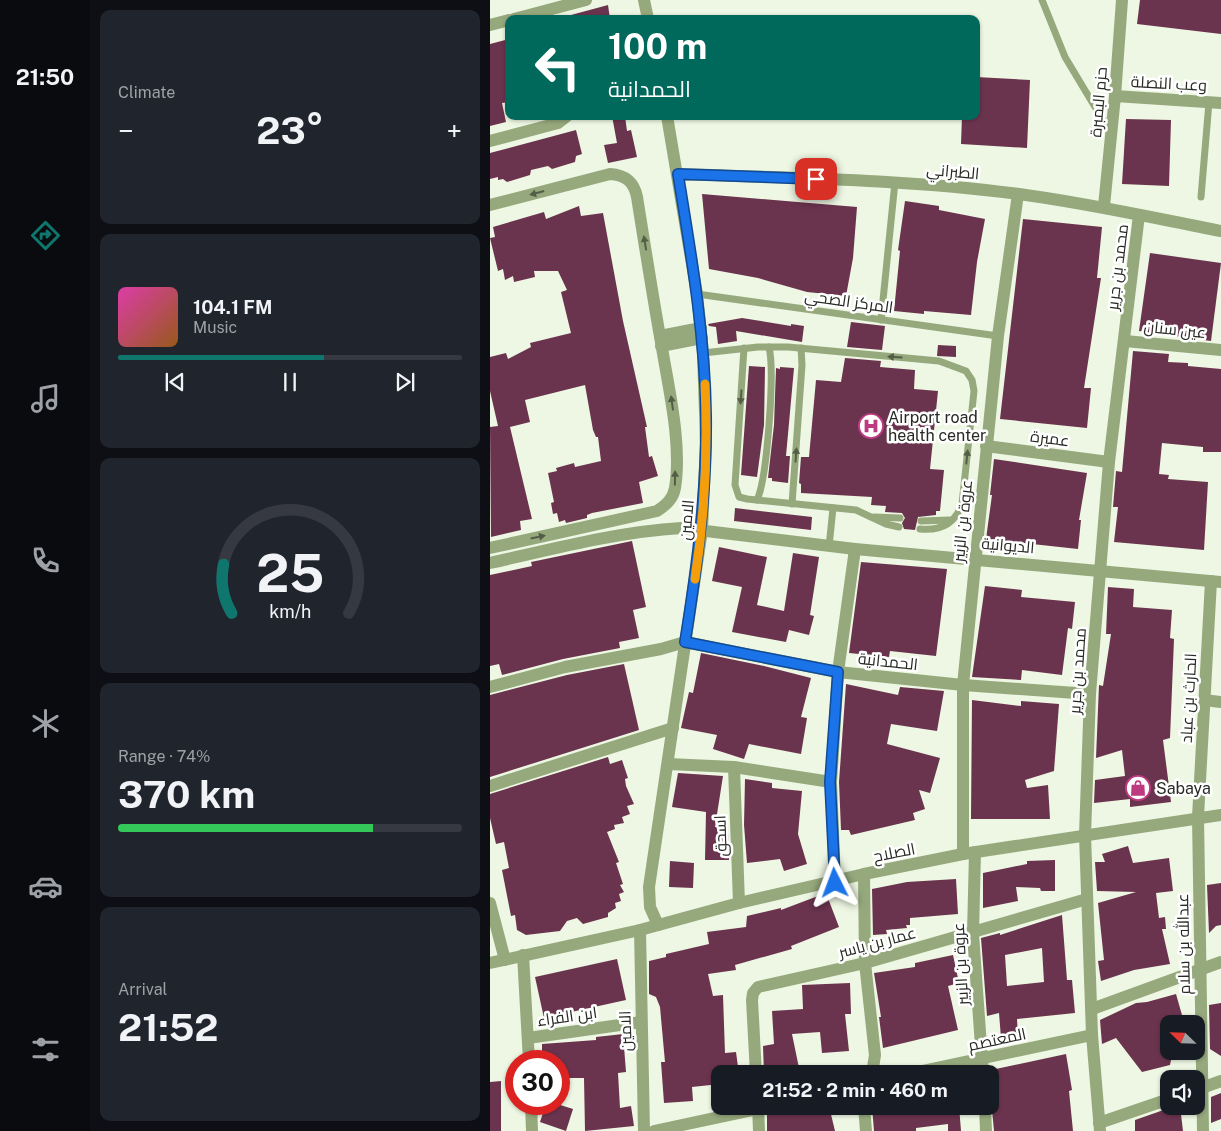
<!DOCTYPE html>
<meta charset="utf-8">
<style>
:root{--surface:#171b24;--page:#20242c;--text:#f1f3f6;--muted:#9ea1a6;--line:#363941;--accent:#0f766e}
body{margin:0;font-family:"Public Sans",Cairo,sans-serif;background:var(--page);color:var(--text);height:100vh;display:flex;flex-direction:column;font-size:19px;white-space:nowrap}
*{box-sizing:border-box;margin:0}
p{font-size:16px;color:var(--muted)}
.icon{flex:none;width:28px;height:28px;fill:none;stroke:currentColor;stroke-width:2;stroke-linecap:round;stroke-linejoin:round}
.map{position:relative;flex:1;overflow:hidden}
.sheet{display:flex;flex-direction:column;gap:10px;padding:10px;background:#0d0f14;width:400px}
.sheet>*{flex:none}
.guide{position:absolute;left:15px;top:15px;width:475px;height:105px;border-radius:10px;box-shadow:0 1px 4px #0004;background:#00695c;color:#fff;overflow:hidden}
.needle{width:32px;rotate:293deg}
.buttons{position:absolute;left:670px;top:1015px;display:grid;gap:10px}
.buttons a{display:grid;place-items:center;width:45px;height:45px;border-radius:10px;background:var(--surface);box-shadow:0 1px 4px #0004;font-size:25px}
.speed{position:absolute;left:15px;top:1050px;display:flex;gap:10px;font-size:25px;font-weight:700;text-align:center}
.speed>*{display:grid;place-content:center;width:65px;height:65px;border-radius:50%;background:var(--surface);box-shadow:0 1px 4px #0004;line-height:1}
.speed .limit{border:8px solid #d22;background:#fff;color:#111}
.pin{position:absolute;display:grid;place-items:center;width:42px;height:42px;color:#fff;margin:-21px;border-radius:10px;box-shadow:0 2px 8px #0006}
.me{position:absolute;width:55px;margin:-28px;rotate:357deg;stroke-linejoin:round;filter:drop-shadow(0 0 4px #0008)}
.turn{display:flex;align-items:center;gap:18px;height:105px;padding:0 20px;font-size:22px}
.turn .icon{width:65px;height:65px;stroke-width:2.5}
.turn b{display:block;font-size:35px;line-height:42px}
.big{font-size:38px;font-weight:700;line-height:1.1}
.sheet .card{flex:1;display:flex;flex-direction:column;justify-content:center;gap:8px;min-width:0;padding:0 18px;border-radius:10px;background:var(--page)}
.sheet .dial{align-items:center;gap:0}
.dial svg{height:130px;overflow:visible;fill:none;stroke:var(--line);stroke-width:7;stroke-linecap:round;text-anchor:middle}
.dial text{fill:var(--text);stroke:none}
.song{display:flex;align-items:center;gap:15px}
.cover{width:60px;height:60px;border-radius:8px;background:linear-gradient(135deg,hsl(320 70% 55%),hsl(30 70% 35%))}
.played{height:5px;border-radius:2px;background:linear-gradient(90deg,var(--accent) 60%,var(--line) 60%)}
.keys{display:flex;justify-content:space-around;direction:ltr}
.heat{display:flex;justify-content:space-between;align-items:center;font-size:28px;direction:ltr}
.charge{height:8px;border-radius:4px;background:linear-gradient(90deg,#34c759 74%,var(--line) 0)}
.trip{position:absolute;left:221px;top:1065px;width:288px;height:50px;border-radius:10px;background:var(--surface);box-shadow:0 1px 4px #0004;font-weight:700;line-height:50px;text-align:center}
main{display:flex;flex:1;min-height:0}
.tab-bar{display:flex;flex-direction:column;width:90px;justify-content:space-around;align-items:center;background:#090b0e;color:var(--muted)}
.tab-bar .icon{width:35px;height:35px}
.tab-bar .current{color:var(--accent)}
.tab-bar b{font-size:22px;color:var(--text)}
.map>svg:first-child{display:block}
.building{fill:#6b344e;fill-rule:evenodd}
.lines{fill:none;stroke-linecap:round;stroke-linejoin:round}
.service{stroke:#96a97d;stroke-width:7}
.minor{stroke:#96a97d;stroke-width:12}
.oneway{fill:#535d47}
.route-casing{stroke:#114b97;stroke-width:12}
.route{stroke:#1a73e8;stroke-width:9}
.slow{stroke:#f59e0b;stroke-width:9}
.labels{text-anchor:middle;stroke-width:5;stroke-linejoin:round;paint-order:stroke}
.street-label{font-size:16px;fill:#272a23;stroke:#fff}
.poi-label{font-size:16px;fill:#272a23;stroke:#fff;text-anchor:start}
</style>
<main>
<nav class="tab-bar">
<b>21:50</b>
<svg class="icon current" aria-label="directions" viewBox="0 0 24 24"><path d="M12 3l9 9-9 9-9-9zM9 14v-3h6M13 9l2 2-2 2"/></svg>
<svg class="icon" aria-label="music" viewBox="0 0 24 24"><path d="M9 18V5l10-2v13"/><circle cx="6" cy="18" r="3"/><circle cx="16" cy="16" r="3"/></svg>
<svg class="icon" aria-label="phone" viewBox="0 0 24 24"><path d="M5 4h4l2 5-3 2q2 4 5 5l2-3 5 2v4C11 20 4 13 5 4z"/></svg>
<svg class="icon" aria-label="climate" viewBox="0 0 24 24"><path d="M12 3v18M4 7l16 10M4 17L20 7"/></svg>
<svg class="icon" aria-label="car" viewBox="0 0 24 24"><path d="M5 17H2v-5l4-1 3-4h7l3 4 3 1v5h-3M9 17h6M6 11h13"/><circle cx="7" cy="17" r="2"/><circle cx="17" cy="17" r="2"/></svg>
<svg class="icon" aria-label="filters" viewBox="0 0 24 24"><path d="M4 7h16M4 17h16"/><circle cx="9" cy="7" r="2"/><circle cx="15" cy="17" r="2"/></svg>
</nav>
<section class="sheet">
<div class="card"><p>Climate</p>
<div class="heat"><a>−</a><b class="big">23°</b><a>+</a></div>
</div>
<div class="card">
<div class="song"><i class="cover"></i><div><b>104.1 FM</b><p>Music</p></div></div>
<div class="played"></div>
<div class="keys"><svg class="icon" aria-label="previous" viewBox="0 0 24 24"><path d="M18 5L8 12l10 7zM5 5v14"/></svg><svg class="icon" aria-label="pause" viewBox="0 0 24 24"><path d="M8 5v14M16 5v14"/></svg><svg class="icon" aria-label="next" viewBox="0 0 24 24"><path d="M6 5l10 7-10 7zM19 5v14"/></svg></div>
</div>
<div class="card dial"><svg viewBox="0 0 100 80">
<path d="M14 69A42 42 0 1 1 86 69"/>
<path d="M14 69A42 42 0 0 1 9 39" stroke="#0f766e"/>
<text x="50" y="56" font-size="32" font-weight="700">25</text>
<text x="50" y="72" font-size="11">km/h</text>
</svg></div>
<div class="card"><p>Range · 74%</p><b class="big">370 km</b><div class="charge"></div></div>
<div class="card"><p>Arrival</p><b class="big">21:52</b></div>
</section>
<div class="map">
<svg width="731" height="1131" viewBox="0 0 731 1131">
<rect width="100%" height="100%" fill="#eef7e3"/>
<g class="building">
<path d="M 650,0 L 731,0 L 731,34 L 647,24 Z"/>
<path d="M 118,5 L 120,19 L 81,19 L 81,15 Z"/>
<path d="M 19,39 L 19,102 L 12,103 L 16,122 L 0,126 L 0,44 Z"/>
<path d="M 486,77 L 540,80 L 537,148 L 471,144 L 472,116 L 486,116 Z"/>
<path d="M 122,116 L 135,116 L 137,131 L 141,130 L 147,157 L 118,163 L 114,145 L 127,143 Z"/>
<path d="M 636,119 L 681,120 L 679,186 L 632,184 Z"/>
<path d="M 86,130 L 92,154 L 86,156 L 85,162 L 62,169 L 58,166 L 41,170 L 40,175 L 17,182 L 13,179 L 8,180 L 8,177 L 0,179 L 0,153 Z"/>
<path d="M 212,194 L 367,207 L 363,258 L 356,296 L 317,292 L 268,278 L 219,269 Z"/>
<path d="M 415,201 L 449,206 L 449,210 L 495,219 L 487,262 L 481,315 L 434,311 L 434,314 L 404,311 L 410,251 L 408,250 Z"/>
<path d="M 89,206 L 91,216 L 113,213 L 133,321 L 157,427 L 155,427 L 159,457 L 162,456 L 168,476 L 149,482 L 153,503 L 102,513 L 97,515 L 97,518 L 76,523 L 75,520 L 69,522 L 67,513 L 63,514 L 61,503 L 64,502 L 58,473 L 67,471 L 66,468 L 84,463 L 85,467 L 111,461 L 108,437 L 106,437 L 103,430 L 95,385 L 35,400 L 40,422 L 20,427 L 42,519 L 30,521 L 31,530 L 1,537 L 0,427 L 8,426 L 0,391 L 0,357 L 16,353 L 18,359 L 41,347 L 40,343 L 81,333 L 71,292 L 77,290 L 68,271 L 44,271 L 45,277 L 24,282 L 23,276 L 15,280 L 13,269 L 8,271 L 0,238 L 5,237 L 3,227 L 54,212 L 56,219 Z"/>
<path d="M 533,219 L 612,227 L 607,278 L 611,278 L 594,388 L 601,388 L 597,428 L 510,419 Z"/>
<path d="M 660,253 L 731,263 L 721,341 L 649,331 Z"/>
<path d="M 252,318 L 301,326 L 301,324 L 314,326 L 312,342 L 246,331 L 247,341 L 228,344 L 226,327 L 219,326 L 218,324 Z"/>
<path d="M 361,322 L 395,326 L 392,350 L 357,347 Z"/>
<path d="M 448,345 L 466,346 L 466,357 L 447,356 Z"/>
<path d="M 643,351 L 679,354 L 678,362 L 698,363 L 698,366 L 731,369 L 731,452 L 713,452 L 713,447 L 672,443 L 669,474 L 679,475 L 678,479 L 718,482 L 714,550 L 624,542 L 628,507 L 623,507 L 626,471 L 632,472 Z"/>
<path d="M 355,358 L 391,361 L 390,367 L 425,370 L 424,389 L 448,391 L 440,469 L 454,470 L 450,511 L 446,511 L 446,515 L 428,517 L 425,530 L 414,529 L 412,523 L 415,518 L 412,513 L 395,512 L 396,506 L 381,505 L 382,497 L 311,493 L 311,484 L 309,483 L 311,457 L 319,457 L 326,380 L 351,382 Z"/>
<path d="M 259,366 L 275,367 L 274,425 L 267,477 L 251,475 Z"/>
<path d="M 290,367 L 304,368 L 296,456 L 300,456 L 298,483 L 282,481 L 282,478 L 278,478 L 284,425 L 286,368 L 290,369 Z"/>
<path d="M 504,459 L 597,473 L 589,520 L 591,520 L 588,549 L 496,539 L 502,495 L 500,495 Z"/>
<path d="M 245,508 L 322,517 L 321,530 L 244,521 Z"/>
<path d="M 142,541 L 156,607 L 143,610 L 149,638 L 129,642 L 130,648 L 73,659 L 12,675 L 9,664 L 0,666 L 0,575 L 42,566 L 41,562 Z"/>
<path d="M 229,547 L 277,557 L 267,605 L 294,611 L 303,553 L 329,557 L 320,615 L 324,616 L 319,635 L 299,630 L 296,642 L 242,632 L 252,587 L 222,581 Z"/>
<path d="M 371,562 L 457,569 L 446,656 L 400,651 L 399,657 L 359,653 Z"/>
<path d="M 495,586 L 532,590 L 531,597 L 585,602 L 582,629 L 578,628 L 572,675 L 532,670 L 531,680 L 482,677 Z"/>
<path d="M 618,587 L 644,589 L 643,607 L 682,610 L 680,638 L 684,639 L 680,738 L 673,740 L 681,802 L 640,807 L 640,799 L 604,803 L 605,780 L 635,776 L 632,750 L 606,758 L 609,685 L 613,686 L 621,634 L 616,634 Z"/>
<path d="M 211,653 L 274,666 L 321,678 L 311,717 L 317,718 L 311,754 L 259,744 L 254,759 L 223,749 L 227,735 L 191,728 L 199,692 L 203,693 Z"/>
<path d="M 134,664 L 149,730 L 0,777 L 0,695 L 77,675 Z"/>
<path d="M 356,684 L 408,695 L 410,687 L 454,691 L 447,731 L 401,724 L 397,744 L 450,758 L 440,793 L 429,790 L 435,809 L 423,813 L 425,820 L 361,835 L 359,830 L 351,830 L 349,782 Z"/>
<path d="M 482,700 L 531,706 L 531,701 L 569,704 L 564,771 L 535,780 L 537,788 L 558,785 L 560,819 L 481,819 Z"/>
<path d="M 118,757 L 120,764 L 132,760 L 138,778 L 135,779 L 136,786 L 144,804 L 137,806 L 140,814 L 132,817 L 134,823 L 124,825 L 125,829 L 117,832 L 129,862 L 126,863 L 133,884 L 130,885 L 134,892 L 129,894 L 131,901 L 125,903 L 126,908 L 118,913 L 118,917 L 93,924 L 87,918 L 77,921 L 70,931 L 36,935 L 27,930 L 25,915 L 21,916 L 12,870 L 19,868 L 14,842 L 6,844 L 0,818 L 0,794 Z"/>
<path d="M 188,773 L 233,776 L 225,827 L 238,828 L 239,860 L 215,860 L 216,812 L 182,807 Z"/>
<path d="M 255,779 L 282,783 L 282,788 L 312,791 L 308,834 L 317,864 L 294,871 L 290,859 L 257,863 L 254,825 Z"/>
<path d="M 638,846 L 643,863 L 679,858 L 683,891 L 666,893 L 669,918 L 675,917 L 676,929 L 672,929 L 680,964 L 644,970 L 611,981 L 608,961 L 614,960 L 608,903 L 646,892 L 607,891 L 605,862 L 615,862 L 612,854 Z"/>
<path d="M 565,860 L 565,891 L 551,891 L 550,888 L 526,887 L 528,901 L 493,908 L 493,873 L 537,864 L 537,861 Z"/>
<path d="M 180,861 L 204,863 L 203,888 L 179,887 Z"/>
<path d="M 466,879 L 468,914 L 420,918 L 420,925 L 416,925 L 417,928 L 396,930 L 397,934 L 383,935 L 382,889 L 417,882 Z"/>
<path d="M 731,883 L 731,925 L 726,926 L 719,933 L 717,885 Z"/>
<path d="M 336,893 L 349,927 L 301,946 L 302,949 L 245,965 L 246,970 L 218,974 L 223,996 L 233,995 L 235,1053 L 246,1052 L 249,1074 L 230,1074 L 230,1084 L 202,1087 L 203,1101 L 174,1103 L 171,1062 L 175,1062 L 170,1007 L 166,997 L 159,994 L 159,961 L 176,957 L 176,954 L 219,944 L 217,932 L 256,927 L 257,916 L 291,908 L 291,910 Z"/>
<path d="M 572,915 L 577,980 L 582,980 L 585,1013 L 527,1019 L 528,1037 L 511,1038 L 509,1013 L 497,1016 L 491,938 L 510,933 L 510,935 ZM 552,948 L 554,982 L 517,986 L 515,955 Z"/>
<path d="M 463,955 L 469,983 L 458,986 L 468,1030 L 393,1048 L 389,1017 L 391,1017 L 384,973 L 425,967 L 425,963 Z"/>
<path d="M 127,959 L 136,1000 L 54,1018 L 45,977 Z"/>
<path d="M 360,983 L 361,1014 L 355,1014 L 359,1051 L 332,1053 L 330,1032 L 302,1034 L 309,1068 L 274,1074 L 273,1046 L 284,1044 L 282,1011 L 313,1009 L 312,985 Z"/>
<path d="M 686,994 L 694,1022 L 703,1018 L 703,1024 L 679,1024 L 679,1051 L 699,1051 L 681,1060 L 680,1065 L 652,1072 L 626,1038 L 612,1044 L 610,1020 L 646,1003 L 657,1002 Z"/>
<path d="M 731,1003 L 731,1056 L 720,1049 L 719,1005 Z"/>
<path d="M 133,1034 L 136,1072 L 128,1073 L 130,1108 L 141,1106 L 144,1126 L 95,1131 L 94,1078 L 69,1078 L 69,1061 L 52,1061 L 52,1044 L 106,1040 L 106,1037 Z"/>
<path d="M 576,1054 L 582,1090 L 579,1091 L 583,1131 L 504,1131 L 500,1089 L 501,1070 Z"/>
<path d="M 11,1081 L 11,1131 L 0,1131 L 0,1082 Z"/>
<path d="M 731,1093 L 731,1119 L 721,1123 L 721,1097 Z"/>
<path d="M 56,1104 L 67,1104 L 83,1109 L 76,1131 L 50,1122 Z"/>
<path d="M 321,1106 L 339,1106 L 345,1131 L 277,1131 L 277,1115 Z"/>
<path d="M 382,1106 L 469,1106 L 471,1131 L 458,1131 L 458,1124 L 426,1128 L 426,1131 L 384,1131 Z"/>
<path d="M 685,1106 L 690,1106 L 693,1131 L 645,1131 L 645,1120 Z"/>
</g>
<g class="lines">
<g class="service">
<path d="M 552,0 L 575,57 L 620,132"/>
<path d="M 711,197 L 719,102"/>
<path d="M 207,294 L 508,336"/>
<path d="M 391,320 L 405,182"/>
<path d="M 254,348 L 245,485 L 249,497 L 257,499 L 366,510 L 396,524 L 409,527"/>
<path d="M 213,353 L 268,347 L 298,347 L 449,361 L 476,371 L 482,380 L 484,391 L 472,504 C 465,524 450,531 430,529"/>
<path d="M 267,500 C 277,479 285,372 279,347"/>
<path d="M 302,504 L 312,365 L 311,348"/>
<path d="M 384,517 L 410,518"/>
<path d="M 431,521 L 460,520"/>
<path d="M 339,547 L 343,508"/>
</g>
<g class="minor">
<path d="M 154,0 L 158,19"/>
<path d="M 24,19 L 96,0"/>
<path d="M 0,25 L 19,20"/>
<path d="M 625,96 L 731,103"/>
<path d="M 0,141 L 68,123 L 77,116"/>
<path d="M 188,174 C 302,178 416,179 529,194 C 597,203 664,218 731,231"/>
<path d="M 0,205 L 120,174 C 136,175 144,182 147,197 C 155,247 163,298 172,348 C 179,390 192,445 185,488 C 183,499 176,505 167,511 L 0,548"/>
<path d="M 614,206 L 625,96 L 632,0"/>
<path d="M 170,336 L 211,328"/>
<path d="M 635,341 L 731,350"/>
<path d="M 171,346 L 212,338"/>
<path d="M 496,446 L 619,462"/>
<path d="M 0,563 C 63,549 126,532 191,528 L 365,549 L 731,582"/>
<path d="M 0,687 L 75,667 L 171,649 L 195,642 L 348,672 L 473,685 L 600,694"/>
<path d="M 714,700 L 731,702"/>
<path d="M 178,764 L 244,767 L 341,782"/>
<path d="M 244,767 L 249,903"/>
<path d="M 0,786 L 183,728"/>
<path d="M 485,852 L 483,934 L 493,1074"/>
<path d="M 473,854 L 473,685 L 508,336 L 528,194"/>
<path d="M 374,874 L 375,963 L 385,1055 L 382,1074"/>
<path d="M 345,883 L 341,782 L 348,672 L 365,549"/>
<path d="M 0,903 L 15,960"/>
<path d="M 168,925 L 160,907 L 159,887 L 212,530 L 216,443 L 213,353 L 207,294 L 177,116"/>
<path d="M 150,930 L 154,1131"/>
<path d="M 33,955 L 39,1061"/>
<path d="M 0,963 L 150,930 L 249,903 L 374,874 L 473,854 L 731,815"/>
<path d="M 602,1009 L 731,962"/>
<path d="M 38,1038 L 151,1022"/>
<path d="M 266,1074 L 262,1000 L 263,993 L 268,987 L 375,963 L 597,899"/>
<path d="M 418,1074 L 602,1035"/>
<path d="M 706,1090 L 731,1081"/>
<path d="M 41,1104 L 42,1131"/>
<path d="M 268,1106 L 269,1131"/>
<path d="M 374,1106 L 376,1131"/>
<path d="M 495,1106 L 496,1131"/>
<path d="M 609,1123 L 679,1099"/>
<path d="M 164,1131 L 281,1106"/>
<path d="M 610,1131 L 602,1035 L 595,835 L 600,694 L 619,462 L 649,215"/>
<path d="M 713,1131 L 708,817 L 721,581"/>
</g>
</g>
<defs><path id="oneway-solid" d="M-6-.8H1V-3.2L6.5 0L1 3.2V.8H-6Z" transform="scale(1.25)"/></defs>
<g class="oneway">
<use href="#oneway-solid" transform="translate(47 193) rotate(165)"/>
<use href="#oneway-solid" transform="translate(155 243) rotate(-99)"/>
<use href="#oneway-solid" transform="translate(405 357) rotate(-176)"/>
<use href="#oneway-solid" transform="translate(251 397) rotate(94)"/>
<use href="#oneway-solid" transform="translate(182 403) rotate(-98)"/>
<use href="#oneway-solid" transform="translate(306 455) rotate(-86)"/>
<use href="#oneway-solid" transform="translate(477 457) rotate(-84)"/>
<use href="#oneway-solid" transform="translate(185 478) rotate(-89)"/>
<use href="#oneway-solid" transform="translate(48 537) rotate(-12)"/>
</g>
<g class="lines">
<defs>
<path id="route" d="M 326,179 L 188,174 C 201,254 215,334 216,415 C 217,492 207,567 195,642 L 348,672 L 340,782 L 345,883"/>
</defs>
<use href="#route" class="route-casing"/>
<use href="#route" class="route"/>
<path class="slow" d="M 205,579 C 215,514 218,449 215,384"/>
</g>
<defs>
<symbol id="hospital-ring" viewBox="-11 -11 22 22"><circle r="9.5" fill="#fff" stroke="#bd3a80" stroke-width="1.5"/><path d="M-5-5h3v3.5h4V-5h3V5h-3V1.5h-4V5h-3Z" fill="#bd3a80"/></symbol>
<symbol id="shop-ring" viewBox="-11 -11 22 22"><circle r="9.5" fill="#fff" stroke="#bd3a80" stroke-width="1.5"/><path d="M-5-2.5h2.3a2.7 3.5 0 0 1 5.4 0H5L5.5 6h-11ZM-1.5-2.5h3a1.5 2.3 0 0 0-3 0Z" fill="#bd3a80"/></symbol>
</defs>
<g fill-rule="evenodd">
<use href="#hospital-ring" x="367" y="412" width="28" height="28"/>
<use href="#shop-ring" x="634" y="774" width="28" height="28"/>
</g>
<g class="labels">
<g class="street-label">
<text transform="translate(679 83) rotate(3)" y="6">وعب النصلة</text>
<text transform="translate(608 102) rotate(-85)" y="6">حزم البمبرة</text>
<text transform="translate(463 171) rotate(5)" y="6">الطبراني</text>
<text transform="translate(627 267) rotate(-83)" y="6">محمد بن جرير</text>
<text transform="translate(359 301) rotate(8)" y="6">المركز الصحي</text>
<text transform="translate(685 329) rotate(6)" y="6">عين سنان</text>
<text transform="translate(560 438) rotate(7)" y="6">عميرة</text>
<text transform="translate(196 520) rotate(-85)" y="6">الامين</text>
<text transform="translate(472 521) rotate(-84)" y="6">عروة بن الزبير</text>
<text transform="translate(518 545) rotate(5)" y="6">الديوانية</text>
<text transform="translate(398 661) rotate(6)" y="6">الحمدانية</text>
<text transform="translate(587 671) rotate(-86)" y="6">محمد بن جرير</text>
<text transform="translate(698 698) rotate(-87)" y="6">الحارث بن عباد</text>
<text transform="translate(230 836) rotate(-92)" y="6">اسحق</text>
<text transform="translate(404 852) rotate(-11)" y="6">الصلاح</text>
<text transform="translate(387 942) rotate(-15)" y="6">عمار بن ياسر</text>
<text transform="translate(693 944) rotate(-91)" y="6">عبدالله بن سلام</text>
<text transform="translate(470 964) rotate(-93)" y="6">عروة بن الزبير</text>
<text transform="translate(77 1016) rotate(-8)" y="6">ابن الفراء</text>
<text transform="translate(135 1031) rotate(-92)" y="6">الامين</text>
<text transform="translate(507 1039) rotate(-12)" y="6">المعتصم</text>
</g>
<g class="poi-label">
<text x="398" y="423">Airport road<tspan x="398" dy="18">health center</tspan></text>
<text x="666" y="794">Sabaya</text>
</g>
</g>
</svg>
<div class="buttons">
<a><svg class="needle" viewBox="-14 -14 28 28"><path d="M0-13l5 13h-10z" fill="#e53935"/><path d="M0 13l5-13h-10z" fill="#9ea1a6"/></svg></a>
<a><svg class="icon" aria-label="sound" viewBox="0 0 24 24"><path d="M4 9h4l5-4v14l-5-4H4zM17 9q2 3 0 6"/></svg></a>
</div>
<div class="speed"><div class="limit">30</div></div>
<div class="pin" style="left:326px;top:179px;background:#d93025"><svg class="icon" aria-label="arrive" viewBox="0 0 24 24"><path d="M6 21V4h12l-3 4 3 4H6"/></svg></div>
<svg class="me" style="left:345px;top:883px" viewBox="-20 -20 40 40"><path d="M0-17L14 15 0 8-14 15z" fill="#1a73e8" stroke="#fff" stroke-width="4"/></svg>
<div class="trip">21:52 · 2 min · 460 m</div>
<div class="guide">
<div class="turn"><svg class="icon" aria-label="left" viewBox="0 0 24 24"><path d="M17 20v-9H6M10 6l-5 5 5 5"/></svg><div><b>100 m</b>الحمدانية</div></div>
</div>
</div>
</main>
